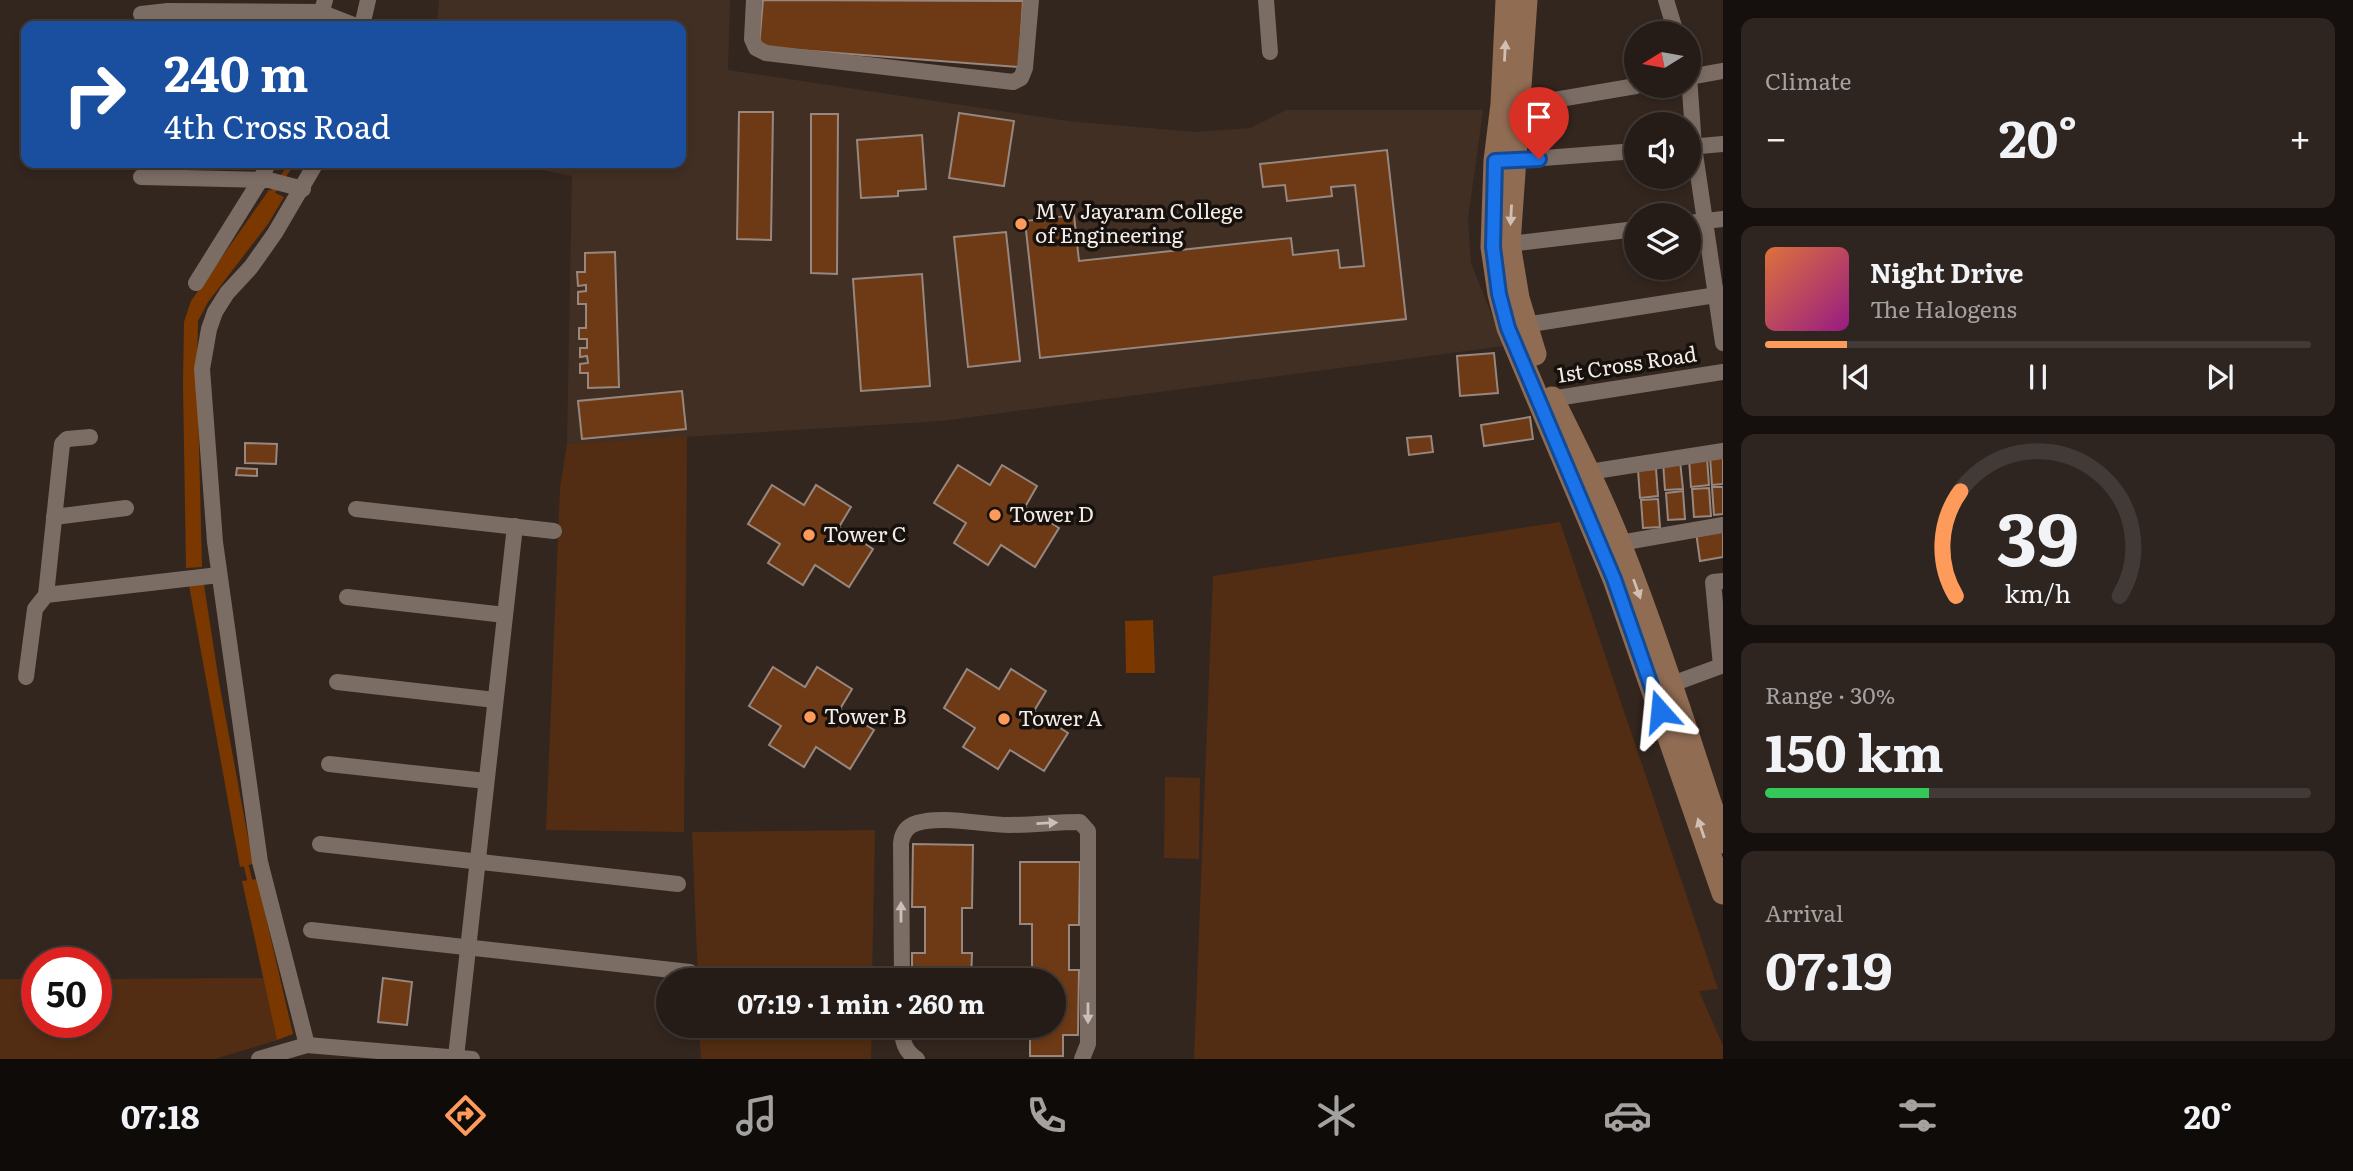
<!DOCTYPE html>
<meta charset="utf-8">
<style>
:root{--surface:#261c17;--page:#2e2520;--text:#f1f3f6;--muted:#a4a1a1;--line:#423a36;--accent:#ff9b5a}
body{margin:0;font-family:Literata,serif;background:var(--page);color:var(--text);height:100vh;display:flex;flex-direction:column;font-size:26px;white-space:nowrap}
*{box-sizing:border-box;margin:0}
p{font-size:23px;color:var(--muted)}
.icon{flex:none;width:38px;height:38px;fill:none;stroke:currentColor;stroke-width:2;stroke-linecap:round;stroke-linejoin:round}
.map{position:relative;flex:1;overflow:hidden}
.side{display:flex;flex-direction:column;gap:18px;padding:18px;background:#150f0d;width:630px}
.side>*{flex:none}
.banner{position:absolute;left:21px;top:21px;width:665px;height:147px;border-radius:14px;box-shadow:0 4px 10px #0003,0 0 0 2px var(--line);background:#1a4fa0;color:#fff;overflow:hidden}
.needle{width:46px;rotate:259deg}
.controls{position:absolute;left:1624px;top:21px;display:grid;gap:14px}
.controls a{display:grid;place-items:center;width:77px;height:77px;border-radius:50%;background:var(--surface);box-shadow:0 4px 10px #0003,0 0 0 2px var(--line);font-size:35px}
.speed{position:absolute;left:21px;top:947px;display:flex;gap:14px;font-size:35px;font-weight:700;text-align:center}
.speed>*{display:grid;place-content:center;width:91px;height:91px;border-radius:50%;background:var(--surface);box-shadow:0 4px 10px #0003,0 0 0 2px var(--line);line-height:1}
.speed .limit{border:10px solid #d22;background:#fff;color:#111}
.pin{position:absolute;display:grid;place-items:center;width:60px;height:60px;color:#fff;margin:-72px -30px;border-radius:50% 50% 50% 0;rotate:-45deg;box-shadow:0 0 7px #0007}
.pin .icon{rotate:45deg}
.me{position:absolute;width:77px;margin:-38px;rotate:342deg;stroke-linejoin:round;filter:drop-shadow(0 0 5px #0008)}
.turn{display:flex;align-items:center;gap:24px;height:147px;padding:0 28px;font-size:32px}
.turn .icon{width:91px;height:91px;stroke-width:2.5}
.turn b{display:block;font-size:49px;line-height:60px}
.big{font-size:52px;font-weight:700;line-height:1.1}
.side .card{flex:1;display:flex;flex-direction:column;justify-content:center;gap:10px;min-width:0;padding:0 24px;border-radius:14px;background:var(--page)}
.side .dial{align-items:center;gap:0}
.dial svg{height:182px;overflow:visible;fill:none;stroke:var(--line);stroke-width:7;stroke-linecap:round;text-anchor:middle}
.dial text{fill:var(--text);stroke:none}
.song{display:flex;align-items:center;gap:21px}
.cover{width:84px;height:84px;border-radius:10px;background:linear-gradient(135deg,hsl(20 70% 55%),hsl(310 70% 35%))}
.played{height:7px;border-radius:4px;background:linear-gradient(90deg,var(--accent) 15%,var(--line) 15%)}
.keys{display:flex;justify-content:space-around;direction:ltr}
.heat{display:flex;justify-content:space-between;align-items:center;font-size:38px;direction:ltr}
.charge{height:10px;border-radius:5px;background:linear-gradient(90deg,#34c759 30%,var(--line) 0)}
.trip{position:absolute;left:656px;top:968px;width:410px;height:70px;border-radius:35px;background:var(--surface);box-shadow:0 4px 10px #0003,0 0 0 2px var(--line);font-weight:700;line-height:70px;text-align:center}
.dock{display:flex;height:112px;justify-content:space-around;align-items:center;background:#0f0b09;color:var(--muted)}
.dock .icon{width:49px;height:49px}
.dock .on{color:var(--accent)}
.dock b{font-size:32px;color:var(--text)}
main{display:flex;flex:1;min-height:0}
.map>svg:first-child{display:block}
.built{fill:#412f24}
.green{fill:#532d13}
.water{fill:#7a3800}
.lines{fill:none;stroke-linecap:round;stroke-linejoin:round}
.stream{stroke:#7a3800;stroke-width:5}
.building{fill:#6e3a16;stroke:#97877e;stroke-width:2}
.minor{stroke:#7c6d64;stroke-width:16}
.secondary{stroke:#906c53;stroke-width:23}
.oneway{fill:#d2bfb3}
.oneway2{fill:#cbc0b9}
.route-casing{stroke:#114b97;stroke-width:18}
.route{stroke:#1a73e8;stroke-width:12}
.poi-dot{fill:#ff9b5a;stroke:#16110d;stroke-width:2.5}
.labels{text-anchor:middle;stroke-width:7;stroke-linejoin:round;paint-order:stroke}
.poi-label{font-size:21px;fill:#f5ece7;stroke:#16110d;text-anchor:start}
.street-label{font-size:21px;fill:#f5ece7;stroke:#16110d}
</style>
<main>
<div class="map">
<svg width="1723" height="1059" viewBox="0 0 1723 1059">
<rect width="100%" height="100%" fill="#33261f"/>
<path class="built" d="M 439,0 L 730,0 L 728,70 L 1068,121 L 1194,132 L 1251,128 L 1286,110 L 1483,110 L 1468,219 L 1471,263 L 1504,346 L 942,421 L 567,444 L 572,176 L 521,166 L 450,163 L 681,163 L 681,26 L 437,26 Z"/>
<g class="green">
<path d="M 687,436 L 684,832 L 546,830 L 560,488 L 567,444 Z"/>
<path d="M 1560,522 L 1718,989 L 1699,991 L 1723,1046 L 1723,1059 L 1194,1059 L 1213,576 Z"/>
<path d="M 1165,777 L 1200,778 L 1199,859 L 1164,858 Z"/>
<path d="M 875,830 L 872,980 L 698,980 L 692,832 Z"/>
<path d="M 264,978 L 277,1040 L 215,1059 L 0,1059 L 0,979 L 37,979 L 37,1022 L 96,1022 L 96,979 Z"/>
<path d="M 699,1026 L 872,1026 L 871,1059 L 701,1059 Z"/>
</g>
<g class="water">
<path d="M 269,190 L 284,197 L 268,224 L 208,302 L 198,321 L 197,367 L 202,567 L 186,568 L 183,385 L 184,322 L 191,301 Z"/>
<path d="M 189,585 L 204,585 L 219,682 L 253,864 L 240,867 Z"/>
<path d="M 1153,620 L 1155,673 L 1126,673 L 1125,621 Z"/>
<path d="M 257,879 L 293,1034 L 277,1040 L 242,881 Z"/>
</g>
<g class="lines">
<g class="stream">
<path d="M 270,196 L 292,163"/>
<path d="M 245,861 L 251,885"/>
</g>
</g>
<g class="building">
<path d="M 763,0 L 1023,1 L 1019,67 L 759,47 Z"/>
<path d="M 739,112 L 773,112 L 771,240 L 737,239 Z"/>
<path d="M 959,113 L 1014,121 L 1004,186 L 949,178 Z"/>
<path d="M 811,114 L 838,114 L 837,274 L 811,273 Z"/>
<path d="M 922,135 L 926,189 L 898,191 L 898,196 L 861,198 L 857,140 Z"/>
<path d="M 1387,150 L 1406,319 L 1040,358 L 1025,221 L 1074,215 L 1079,261 L 1291,238 L 1293,255 L 1338,250 L 1340,268 L 1364,266 L 1355,185 L 1331,187 L 1332,196 L 1287,201 L 1285,185 L 1263,187 L 1260,164 Z"/>
<path d="M 1006,232 L 1020,361 L 968,367 L 954,237 Z"/>
<path d="M 615,252 L 619,387 L 588,388 L 588,373 L 580,373 L 580,364 L 588,363 L 587,356 L 580,357 L 580,348 L 587,348 L 587,339 L 579,339 L 579,328 L 586,328 L 586,304 L 578,304 L 578,292 L 586,291 L 586,285 L 578,286 L 577,272 L 585,272 L 585,253 Z"/>
<path d="M 922,274 L 930,386 L 861,391 L 853,279 Z"/>
<path d="M 1494,353 L 1498,393 L 1460,396 L 1457,356 Z"/>
<path d="M 682,391 L 686,429 L 582,439 L 578,401 Z"/>
<path d="M 1530,417 L 1533,439 L 1484,446 L 1481,425 Z"/>
<path d="M 1431,436 L 1433,452 L 1409,455 L 1407,438 Z"/>
<path d="M 245,443 L 277,444 L 276,464 L 245,463 Z"/>
<path d="M 1723,456 L 1723,484 L 1712,485 L 1710,457 Z"/>
<path d="M 1707,458 L 1709,485 L 1691,487 L 1689,459 Z"/>
<path d="M 1680,461 L 1683,489 L 1665,490 L 1663,462 Z"/>
<path d="M 958,465 L 990,485 L 1002,465 L 1037,486 L 1025,507 L 1059,528 L 1035,567 L 1001,545 L 988,565 L 954,543 L 966,523 L 934,503 Z"/>
<path d="M 237,468 L 257,469 L 257,476 L 236,475 Z"/>
<path d="M 1656,469 L 1658,496 L 1640,498 L 1638,470 Z"/>
<path d="M 772,485 L 804,505 L 816,485 L 851,507 L 839,527 L 873,549 L 849,587 L 815,565 L 803,585 L 768,563 L 780,544 L 748,524 Z"/>
<path d="M 1712,487 L 1723,487 L 1723,514 L 1714,515 Z"/>
<path d="M 1709,488 L 1711,516 L 1694,517 L 1692,489 Z"/>
<path d="M 1683,491 L 1685,519 L 1668,520 L 1666,493 Z"/>
<path d="M 1658,499 L 1660,527 L 1643,528 L 1641,500 Z"/>
<path d="M 1723,528 L 1723,557 L 1700,561 L 1696,532 Z"/>
<path d="M 773,667 L 805,687 L 817,667 L 852,689 L 840,709 L 874,730 L 850,769 L 816,747 L 804,767 L 769,745 L 781,726 L 749,706 Z"/>
<path d="M 967,669 L 999,689 L 1011,669 L 1046,691 L 1034,711 L 1068,733 L 1044,771 L 1010,750 L 998,769 L 963,747 L 975,728 L 944,708 Z"/>
<path d="M 913,844 L 973,845 L 972,908 L 962,908 L 962,953 L 972,953 L 971,980 L 912,980 L 912,953 L 925,953 L 925,907 L 912,907 Z"/>
<path d="M 1020,862 L 1080,862 L 1079,925 L 1069,925 L 1069,970 L 1079,970 L 1078,1035 L 1063,1035 L 1063,1056 L 1030,1056 L 1030,1035 L 1019,1035 L 1019,1026 L 1054,1026 L 1054,980 L 1019,980 L 1019,970 L 1032,970 L 1032,924 L 1020,924 Z"/>
<path d="M 383,978 L 412,982 L 407,1025 L 378,1022 Z"/>
<path d="M 922,1026 L 956,1026 L 955,1039 L 922,1038 Z"/>
</g>
<g class="lines">
<g class="minor">
<path d="M 754,0 L 752,39 L 756,48 L 766,53 L 1013,82 L 1021,78 L 1025,68 L 1031,0"/>
<path d="M 1266,0 L 1270,52"/>
<path d="M 1666,0 L 1676,33"/>
<path d="M 141,14 L 168,11 L 320,12 L 356,26"/>
<path d="M 318,26 L 325,0"/>
<path d="M 362,26 L 368,0"/>
<path d="M 1689,76 L 1694,147 L 1723,343"/>
<path d="M 1689,77 L 1723,71"/>
<path d="M 1519,106 L 1636,86"/>
<path d="M 1689,147 L 1723,144"/>
<path d="M 1504,161 L 1636,151"/>
<path d="M 141,177 L 269,180 L 303,189"/>
<path d="M 1689,223 L 1723,219"/>
<path d="M 1509,244 L 1636,229"/>
<path d="M 196,283 L 261,179 L 268,163"/>
<path d="M 1518,326 L 1723,294"/>
<path d="M 1544,400 L 1723,372"/>
<path d="M 1589,472 L 1723,451"/>
<path d="M 356,509 L 554,531"/>
<path d="M 54,517 L 126,508"/>
<path d="M 1620,543 L 1723,525"/>
<path d="M 46,595 L 62,444 L 67,439 L 90,437"/>
<path d="M 347,597 L 505,615"/>
<path d="M 26,677 L 35,609 L 46,595 L 219,575"/>
<path d="M 337,682 L 495,700"/>
<path d="M 1664,687 L 1721,666 L 1713,582 L 1723,581"/>
<path d="M 329,764 L 486,781"/>
<path d="M 320,844 L 678,884"/>
<path d="M 311,930 L 690,972"/>
<path d="M 902,980 L 901,843 C 902,833 907,826 917,823 C 942,815 983,825 1009,825 C 1033,825 1057,822 1080,822 L 1088,831 L 1088,1044 L 1082,1059"/>
<path d="M 902,1026 C 902,1040 904,1051 917,1059"/>
<path d="M 307,1045 L 260,862 L 215,542 L 202,369 L 209,329 L 215,312 L 227,293 L 251,267 L 275,233 L 316,163"/>
<path d="M 456,1057 L 515,526"/>
<path d="M 259,1059 L 307,1045 L 472,1059"/>
</g>
<g class="secondary">
<path d="M 1507,0 L 1502,104 L 1495,161 L 1492,247 L 1499,294 L 1508,328 L 1614,579 L 1723,893"/>
<path d="M 1526,0 L 1509,244 L 1518,298 L 1535,354"/>
<path d="M 1552,398 C 1576,446 1600,494 1620,544 C 1659,642 1690,743 1723,842"/>
</g>
</g>
<defs><path id="oneway-solid" d="M-6-.8H1V-3.2L6.5 0L1 3.2V.8H-6Z" transform="scale(1.75)"/></defs>
<g class="oneway">
<use href="#oneway-solid" transform="translate(1505 51) rotate(-87)"/>
<use href="#oneway-solid" transform="translate(1511 215) rotate(93)"/>
<use href="#oneway-solid" transform="translate(1637 589) rotate(70)"/>
<use href="#oneway-solid" transform="translate(1701 828) rotate(-109)"/>
</g>
<g class="oneway2">
<use href="#oneway-solid" transform="translate(1047 823) rotate(-3)"/>
<use href="#oneway-solid" transform="translate(901 912) rotate(-90)"/>
<use href="#oneway-solid" transform="translate(1088 1013) rotate(90)"/>
</g>
<g class="lines">
<defs>
<path id="route" d="M 1539,159 L 1495,161 L 1493,247 L 1499,294 L 1508,328 L 1614,579 L 1660,711"/>
</defs>
<use href="#route" class="route-casing"/>
<use href="#route" class="route"/>
</g>
<g class="poi-dot">
<circle cx="1021" cy="224" r="7"/>
<circle cx="995" cy="515" r="7"/>
<circle cx="809" cy="535" r="7"/>
<circle cx="810" cy="717" r="7"/>
<circle cx="1004" cy="719" r="7"/>
</g>
<g class="labels">
<g class="poi-label">
<text x="1035" y="219">M V Jayaram College<tspan x="1035" dy="24">of Engineering</tspan></text>
<text x="1009" y="522">Tower D</text>
<text x="823" y="542">Tower C</text>
<text x="824" y="724">Tower B</text>
<text x="1018" y="726">Tower A</text>
</g>
<g class="street-label">
<text transform="translate(1627 365) rotate(-9)" y="7">1st Cross Road</text>
</g>
</g>
</svg>
<div class="controls">
<a><svg class="needle" viewBox="-14 -14 28 28"><path d="M0-13l5 13h-10z" fill="#e53935"/><path d="M0 13l5-13h-10z" fill="#a4a1a1"/></svg></a>
<a><svg class="icon" aria-label="sound" viewBox="0 0 24 24"><path d="M4 9h4l5-4v14l-5-4H4zM17 9q2 3 0 6"/></svg></a>
<a><svg class="icon" aria-label="layers" viewBox="0 0 24 24"><path d="M12 4l9 5-9 5-9-5zM3 14l9 5 9-5"/></svg></a>
</div>
<div class="speed"><div class="limit">50</div></div>
<div class="pin" style="left:1539px;top:159px;background:#d93025"><svg class="icon" aria-label="arrive" viewBox="0 0 24 24"><path d="M6 21V4h12l-3 4 3 4H6"/></svg></div>
<svg class="me" style="left:1660px;top:711px" viewBox="-20 -20 40 40"><path d="M0-17L14 15 0 8-14 15z" fill="#1a73e8" stroke="#fff" stroke-width="4"/></svg>
<div class="trip">07:19 · 1 min · 260 m</div>
<div class="banner">
<div class="turn"><svg class="icon" aria-label="right" viewBox="0 0 24 24"><path d="M7 20v-9h11M14 6l5 5-5 5"/></svg><div><b>240 m</b>4th Cross Road</div></div>
</div>
</div>
<section class="side">
<div class="card"><p>Climate</p>
<div class="heat"><a>−</a><b class="big">20°</b><a>+</a></div>
</div>
<div class="card">
<div class="song"><i class="cover"></i><div><b>Night Drive</b><p>The Halogens</p></div></div>
<div class="played"></div>
<div class="keys"><svg class="icon" aria-label="previous" viewBox="0 0 24 24"><path d="M18 5L8 12l10 7zM5 5v14"/></svg><svg class="icon" aria-label="pause" viewBox="0 0 24 24"><path d="M8 5v14M16 5v14"/></svg><svg class="icon" aria-label="next" viewBox="0 0 24 24"><path d="M6 5l10 7-10 7zM19 5v14"/></svg></div>
</div>
<div class="card dial"><svg viewBox="0 0 100 80">
<path d="M14 69A42 42 0 1 1 86 69"/>
<path d="M14 69A42 42 0 0 1 16 23" stroke="#ff9b5a"/>
<text x="50" y="56" font-size="32" font-weight="700">39</text>
<text x="50" y="72" font-size="11">km/h</text>
</svg></div>
<div class="card"><p>Range · 30%</p><b class="big">150 km</b><div class="charge"></div></div>
<div class="card"><p>Arrival</p><b class="big">07:19</b></div>
</section>
</main>
<nav class="dock">
<b>07:18</b>
<svg class="icon on" aria-label="directions" viewBox="0 0 24 24"><path d="M12 3l9 9-9 9-9-9zM9 14v-3h6M13 9l2 2-2 2"/></svg>
<svg class="icon" aria-label="music" viewBox="0 0 24 24"><path d="M9 18V5l10-2v13"/><circle cx="6" cy="18" r="3"/><circle cx="16" cy="16" r="3"/></svg>
<svg class="icon" aria-label="phone" viewBox="0 0 24 24"><path d="M5 4h4l2 5-3 2q2 4 5 5l2-3 5 2v4C11 20 4 13 5 4z"/></svg>
<svg class="icon" aria-label="climate" viewBox="0 0 24 24"><path d="M12 3v18M4 7l16 10M4 17L20 7"/></svg>
<svg class="icon" aria-label="car" viewBox="0 0 24 24"><path d="M5 17H2v-5l4-1 3-4h7l3 4 3 1v5h-3M9 17h6M6 11h13"/><circle cx="7" cy="17" r="2"/><circle cx="17" cy="17" r="2"/></svg>
<svg class="icon" aria-label="filters" viewBox="0 0 24 24"><path d="M4 7h16M4 17h16"/><circle cx="9" cy="7" r="2"/><circle cx="15" cy="17" r="2"/></svg>
<b>20°</b>
</nav>
